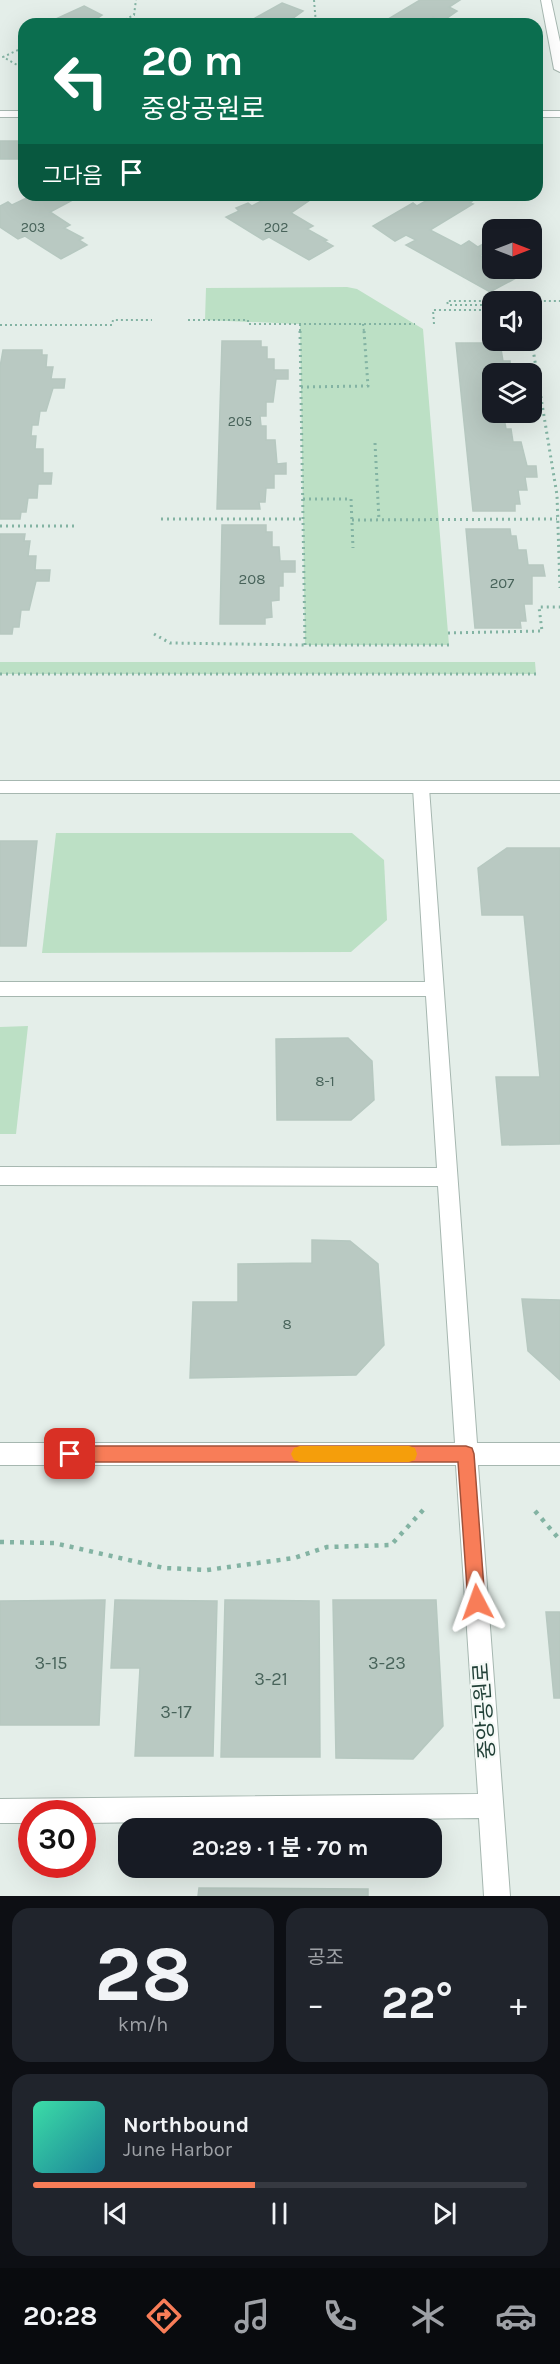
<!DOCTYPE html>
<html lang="ko">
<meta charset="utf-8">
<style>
:root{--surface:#171b24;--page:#20242c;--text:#f1f3f6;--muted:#9ea1a6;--line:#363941;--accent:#f87d58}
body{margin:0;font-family:Karla,"Noto Sans KR",sans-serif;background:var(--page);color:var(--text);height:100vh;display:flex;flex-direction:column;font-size:22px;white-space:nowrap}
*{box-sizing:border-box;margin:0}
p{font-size:20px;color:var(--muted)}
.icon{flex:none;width:33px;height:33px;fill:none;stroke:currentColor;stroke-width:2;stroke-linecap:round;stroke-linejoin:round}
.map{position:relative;height:1896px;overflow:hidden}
.side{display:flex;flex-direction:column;gap:12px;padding:12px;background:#0d0f14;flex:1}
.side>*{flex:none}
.banner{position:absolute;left:18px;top:18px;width:525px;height:183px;border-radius:18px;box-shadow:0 6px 24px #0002;background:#0b6e4f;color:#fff;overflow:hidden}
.needle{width:39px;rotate:90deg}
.tools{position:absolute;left:482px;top:219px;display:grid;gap:12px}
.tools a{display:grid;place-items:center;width:60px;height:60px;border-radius:12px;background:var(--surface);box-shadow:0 6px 24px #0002;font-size:30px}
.speed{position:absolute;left:18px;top:1800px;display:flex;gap:12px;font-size:30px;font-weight:700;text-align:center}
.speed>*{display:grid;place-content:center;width:78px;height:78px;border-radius:50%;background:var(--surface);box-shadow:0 6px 24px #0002;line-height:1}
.speed .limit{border:9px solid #d22;background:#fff;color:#111}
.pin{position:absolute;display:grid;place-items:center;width:51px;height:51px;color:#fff;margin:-26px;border-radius:12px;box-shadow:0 3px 9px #0006}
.me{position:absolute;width:66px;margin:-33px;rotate:356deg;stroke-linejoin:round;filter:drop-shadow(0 0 4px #0008)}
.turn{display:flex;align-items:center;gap:21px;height:126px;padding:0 24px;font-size:27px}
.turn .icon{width:78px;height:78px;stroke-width:2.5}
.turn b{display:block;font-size:42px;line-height:51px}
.then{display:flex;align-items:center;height:57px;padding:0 24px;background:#0003;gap:12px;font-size:22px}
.big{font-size:45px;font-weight:700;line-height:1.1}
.side .widget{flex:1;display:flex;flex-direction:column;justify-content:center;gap:9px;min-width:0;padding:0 21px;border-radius:18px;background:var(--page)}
.side .dial{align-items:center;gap:0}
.dial b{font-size:78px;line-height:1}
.song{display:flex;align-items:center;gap:18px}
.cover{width:72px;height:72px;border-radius:9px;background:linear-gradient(135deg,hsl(160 70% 55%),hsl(190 70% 35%))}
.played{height:6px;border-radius:3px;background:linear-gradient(90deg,var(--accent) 45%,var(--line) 45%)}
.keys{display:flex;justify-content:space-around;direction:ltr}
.heat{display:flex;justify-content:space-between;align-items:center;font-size:33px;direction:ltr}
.side .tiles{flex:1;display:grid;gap:12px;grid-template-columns:1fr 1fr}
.widget:last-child{grid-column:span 2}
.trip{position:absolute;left:118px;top:1818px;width:324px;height:60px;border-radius:18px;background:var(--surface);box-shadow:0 6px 24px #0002;font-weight:700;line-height:60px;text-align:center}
.menu{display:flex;height:96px;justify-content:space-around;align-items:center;background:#090b0e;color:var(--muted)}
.menu .icon{width:42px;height:42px}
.menu .current{color:var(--accent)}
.menu b{font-size:27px;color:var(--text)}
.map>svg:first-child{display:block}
.green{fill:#bce0c5}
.building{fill:#b9c9c2;stroke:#b6c8c0;stroke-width:1.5}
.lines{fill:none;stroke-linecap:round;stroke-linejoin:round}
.minor-casing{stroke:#a6b7b0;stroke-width:2}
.tertiary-casing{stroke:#a6b7b0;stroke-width:2}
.path-far2{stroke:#83b3a3;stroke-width:2;stroke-dasharray:2 3;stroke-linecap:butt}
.path-far1{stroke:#83b3a3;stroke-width:3;stroke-dasharray:2 4;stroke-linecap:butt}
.path{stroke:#83b3a3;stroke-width:4.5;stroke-dasharray:4 6;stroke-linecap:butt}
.minor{fill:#fff;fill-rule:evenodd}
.tertiary{fill:#fff;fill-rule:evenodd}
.route{fill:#f87d58;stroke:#a15139;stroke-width:1.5}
.slow{fill:#f59e0b}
.labels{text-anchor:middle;stroke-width:4.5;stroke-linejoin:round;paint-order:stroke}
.far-number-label{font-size:14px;fill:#48635a}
.number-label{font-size:15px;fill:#48635a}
.near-number-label{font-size:18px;fill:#48635a}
.near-street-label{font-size:21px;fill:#224138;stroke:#f5faf7}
</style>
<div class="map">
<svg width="560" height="1896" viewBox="0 0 560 1896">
<rect width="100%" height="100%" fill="#e4eee9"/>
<g class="green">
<path d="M 347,287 L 357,289 L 423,329 L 449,645 L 305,645 L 300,324 L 205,320 L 206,288 Z"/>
<path d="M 0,662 L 535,662 L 536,674 L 0,674 Z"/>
<path d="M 56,833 L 352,833 L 384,860 L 387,920 L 351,952 L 42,953 Z"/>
<path d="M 28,1026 L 16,1134 L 0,1134 L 0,1027 Z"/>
</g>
<g class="building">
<path d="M 420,0 L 460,0 L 449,7 L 457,11 L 443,21 L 433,17 L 422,24 L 391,24 L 385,21 Z"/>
<path d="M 282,3 L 303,11 L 285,24 L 235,24 L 243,20 L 248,22 Z"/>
<path d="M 84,6 L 102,15 L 89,24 L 36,24 L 45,24 Z"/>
<rect x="0" y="141" width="24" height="18"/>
<path d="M 33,195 L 77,195 L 68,200 L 71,201 L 50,212 L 70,225 L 64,228 L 83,238 L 79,240 L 87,245 L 61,259 L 25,236 L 18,239 L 0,227 L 0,206 L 8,202 L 12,205 Z"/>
<path d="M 273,195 L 316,196 L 291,213 L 313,226 L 307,229 L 327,240 L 324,241 L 333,246 L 309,260 L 269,237 L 263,240 L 226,217 L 239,211 L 236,208 L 248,203 L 252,206 Z"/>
<path d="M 436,195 L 477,197 L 470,203 L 473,204 L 430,230 L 461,246 L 469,241 L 478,247 L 483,244 L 492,248 L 480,256 L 492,262 L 492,268 L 505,268 L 509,271 L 505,273 L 516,278 L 490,292 L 406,245 L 416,240 L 406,235 L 395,241 L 373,226 L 413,203 L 417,206 Z"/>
<path d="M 222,341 L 261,341 L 261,347 L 267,347 L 267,359 L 274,359 L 274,370 L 288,370 L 288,379 L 276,379 L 273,402 L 266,402 L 266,416 L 260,416 L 261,426 L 266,426 L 266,440 L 275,440 L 277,464 L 286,463 L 286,474 L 274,474 L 274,488 L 266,488 L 265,502 L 259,502 L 260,509 L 217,509 Z"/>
<path d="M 456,343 L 495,343 L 496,349 L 501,349 L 503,361 L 510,361 L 511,373 L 525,373 L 492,374 L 492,412 L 509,412 L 510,418 L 504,418 L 506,429 L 511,429 L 513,442 L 521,442 L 527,466 L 536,466 L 537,477 L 525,477 L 527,490 L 518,490 L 520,504 L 515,504 L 515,511 L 473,511 Z"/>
<path d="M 3,350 L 42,350 L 42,355 L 47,355 L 46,367 L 53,367 L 51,379 L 65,379 L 64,388 L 53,388 L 46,411 L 40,411 L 38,425 L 32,425 L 31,436 L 36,436 L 35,449 L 43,449 L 43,473 L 52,473 L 51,484 L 38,484 L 37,498 L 28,498 L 26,512 L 21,512 L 20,519 L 0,519 L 0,367 Z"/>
<path d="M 222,525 L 266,525 L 266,532 L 272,532 L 272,547 L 279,547 L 280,561 L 295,561 L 295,572 L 283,572 L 283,586 L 279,586 L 279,600 L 271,601 L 272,617 L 265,618 L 265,624 L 220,624 Z"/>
<path d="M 466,529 L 510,529 L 511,536 L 516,536 L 518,550 L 526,550 L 528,565 L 543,565 L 545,576 L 532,576 L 532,604 L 524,604 L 526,621 L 520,621 L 521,628 L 475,628 Z"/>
<path d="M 0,534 L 25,534 L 24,541 L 30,541 L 28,556 L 36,556 L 35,570 L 50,570 L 49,581 L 36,581 L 29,610 L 21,610 L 19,627 L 13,627 L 12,634 L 0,634 Z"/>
<path d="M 0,841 L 37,841 L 26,946 L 0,946 Z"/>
<path d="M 507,848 L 560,848 L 560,1144 L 502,1145 L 496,1077 L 540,1077 L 524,915 L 482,915 L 478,868 Z"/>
<path d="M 348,1038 L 372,1061 L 374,1100 L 351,1120 L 277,1120 L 276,1039 Z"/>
<path d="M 312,1240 L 350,1241 L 378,1264 L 384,1345 L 356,1375 L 190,1378 L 193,1302 L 238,1302 L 238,1264 L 312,1263 Z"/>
<path d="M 522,1299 L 560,1300 L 560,1380 L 528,1351 Z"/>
<path d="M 105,1600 L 99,1725 L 0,1725 L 0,1601 Z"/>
<path d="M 115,1600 L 217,1601 L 213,1756 L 135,1756 L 140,1668 L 111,1668 Z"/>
<path d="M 225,1600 L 319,1601 L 320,1757 L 221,1757 Z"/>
<path d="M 333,1600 L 436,1600 L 443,1726 L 413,1759 L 336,1758 Z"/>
<path d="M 546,1612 L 560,1612 L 560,1698 L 554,1698 Z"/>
<path d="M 199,1888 L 368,1889 L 368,1896 L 198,1896 Z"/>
</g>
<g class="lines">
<defs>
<g id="minor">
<rect x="0" y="111" width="24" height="6"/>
<rect x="537" y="111" width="23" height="6"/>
<path d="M 421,782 L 429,788 L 477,1443 L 560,1443 L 560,1465 L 478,1465 L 510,1896 L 484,1896 L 479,1818 L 82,1823 L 82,1814 L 32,1814 L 32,1823 L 0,1823 L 0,1799 L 478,1794 L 456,1465 L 0,1465 L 0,1443 L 455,1443 L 438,1186 L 0,1185 L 0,1167 L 437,1168 L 426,996 L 0,996 L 0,982 L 425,982 L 413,788 Z"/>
</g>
<g id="tertiary">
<path d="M 541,0 L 551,0 L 560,42 L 560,72 L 554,69 Z"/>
<rect x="0" y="781" width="560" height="12"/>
</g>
</defs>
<use href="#minor" class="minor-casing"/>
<use href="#tertiary" class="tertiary-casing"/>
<g class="path-far2">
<path d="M 314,0 L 316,24"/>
<path d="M 116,24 L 134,15 L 136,0"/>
<path d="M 18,50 L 3,57 L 21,67"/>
<path d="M 492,305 L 448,305 L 447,301 L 560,301"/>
<path d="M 188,320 L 248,320 L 248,324 L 415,324"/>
<path d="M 300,324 L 300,332"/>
<path d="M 363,324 L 364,332"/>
<path d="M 434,324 L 433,310 L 492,310"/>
<path d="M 0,325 L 112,325 L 113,320 L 152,320"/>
</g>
<g class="path-far1">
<path d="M 300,331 L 305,645 L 449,645"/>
<path d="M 531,337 L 557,495 L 560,588"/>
<path d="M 301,387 L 368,386 L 364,331"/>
<path d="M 375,443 L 379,520"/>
<path d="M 303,499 L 351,499 L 353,548"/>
<path d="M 161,519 L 303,519"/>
<path d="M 352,520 L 557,519"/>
<path d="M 0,526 L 74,526"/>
<path d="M 448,633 L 542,631 L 539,607 L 560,607"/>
<path d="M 154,634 L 170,643 L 305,645"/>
<path d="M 0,674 L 536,674"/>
</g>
<g class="path">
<path d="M 535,1511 L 560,1540"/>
<path d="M 0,1542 L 54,1543 L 164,1568 L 207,1570 L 294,1558 L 327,1547 L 391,1545 L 424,1509"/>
</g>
<use href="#minor" class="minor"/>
<use href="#tertiary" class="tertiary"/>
</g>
<path class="route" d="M 70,1446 L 466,1446 L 472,1448 L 474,1454 L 485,1602 L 483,1609 L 477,1611 L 470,1609 L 468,1602 L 458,1462 L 70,1462 L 64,1460 L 62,1454 L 64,1448 Z"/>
<path class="slow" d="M 300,1446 L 409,1446 L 415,1448 L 417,1454 L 415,1460 L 409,1462 L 300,1462 L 294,1460 L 291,1454 L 294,1448 Z"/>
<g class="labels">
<g class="far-number-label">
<text x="33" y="232">203</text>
<text x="276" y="232">202</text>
<text x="240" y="426">205</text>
</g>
<g class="number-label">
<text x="252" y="584">208</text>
<text x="502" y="588">207</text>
<text x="325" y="1086">8-1</text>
<text x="287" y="1329">8</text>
</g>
<g class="near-number-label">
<text x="51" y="1669">3-15</text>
<text x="387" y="1669">3-23</text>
<text x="271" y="1685">3-21</text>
<text x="176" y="1718">3-17</text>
</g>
<g class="near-street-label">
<text transform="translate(484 1711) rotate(-94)" y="7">중앙공원로</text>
</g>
</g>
</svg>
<div class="tools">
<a><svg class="needle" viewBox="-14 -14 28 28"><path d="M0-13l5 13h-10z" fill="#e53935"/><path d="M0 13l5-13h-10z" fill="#9ea1a6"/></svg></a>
<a><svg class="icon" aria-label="sound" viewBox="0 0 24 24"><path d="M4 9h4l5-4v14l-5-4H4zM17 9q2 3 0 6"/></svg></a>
<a><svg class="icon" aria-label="layers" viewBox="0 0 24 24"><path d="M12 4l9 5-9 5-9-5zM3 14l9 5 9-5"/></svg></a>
</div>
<div class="speed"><div class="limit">30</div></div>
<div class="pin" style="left:70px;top:1454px;background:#d93025"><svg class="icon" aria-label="arrive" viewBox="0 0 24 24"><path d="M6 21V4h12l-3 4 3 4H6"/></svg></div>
<svg class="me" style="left:477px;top:1602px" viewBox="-20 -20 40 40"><path d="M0-17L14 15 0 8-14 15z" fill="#f87d58" stroke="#fff" stroke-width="4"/></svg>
<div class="trip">20:29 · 1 분 · 70 m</div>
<div class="banner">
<div class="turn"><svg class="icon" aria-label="left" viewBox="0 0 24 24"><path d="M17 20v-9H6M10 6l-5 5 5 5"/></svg><div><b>20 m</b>중앙공원로</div></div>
<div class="then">그다음<svg class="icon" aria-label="arrive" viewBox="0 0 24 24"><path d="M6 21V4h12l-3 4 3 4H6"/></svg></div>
</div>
</div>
<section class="side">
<div class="tiles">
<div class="widget dial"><b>28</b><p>km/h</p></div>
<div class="widget"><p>공조</p>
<div class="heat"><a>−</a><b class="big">22°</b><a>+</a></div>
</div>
<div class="widget">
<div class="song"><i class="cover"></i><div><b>Northbound</b><p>June Harbor</p></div></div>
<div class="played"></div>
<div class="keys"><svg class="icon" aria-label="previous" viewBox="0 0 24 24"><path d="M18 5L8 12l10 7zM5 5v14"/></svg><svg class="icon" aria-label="pause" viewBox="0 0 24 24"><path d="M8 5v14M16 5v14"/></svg><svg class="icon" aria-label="next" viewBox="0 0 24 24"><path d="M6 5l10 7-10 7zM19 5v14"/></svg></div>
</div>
</div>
</section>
<nav class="menu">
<b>20:28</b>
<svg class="icon current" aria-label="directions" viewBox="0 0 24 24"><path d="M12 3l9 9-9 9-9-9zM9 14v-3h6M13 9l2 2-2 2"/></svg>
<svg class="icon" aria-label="music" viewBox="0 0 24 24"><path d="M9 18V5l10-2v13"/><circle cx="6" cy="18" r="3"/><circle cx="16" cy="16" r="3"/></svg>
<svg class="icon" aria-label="phone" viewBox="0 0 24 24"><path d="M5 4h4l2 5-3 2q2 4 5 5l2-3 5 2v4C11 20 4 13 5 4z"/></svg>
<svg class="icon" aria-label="climate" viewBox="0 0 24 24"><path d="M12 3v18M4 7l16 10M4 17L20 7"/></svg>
<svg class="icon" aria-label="car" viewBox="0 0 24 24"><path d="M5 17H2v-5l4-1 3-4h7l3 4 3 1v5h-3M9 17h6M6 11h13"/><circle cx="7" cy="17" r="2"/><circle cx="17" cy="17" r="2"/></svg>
</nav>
